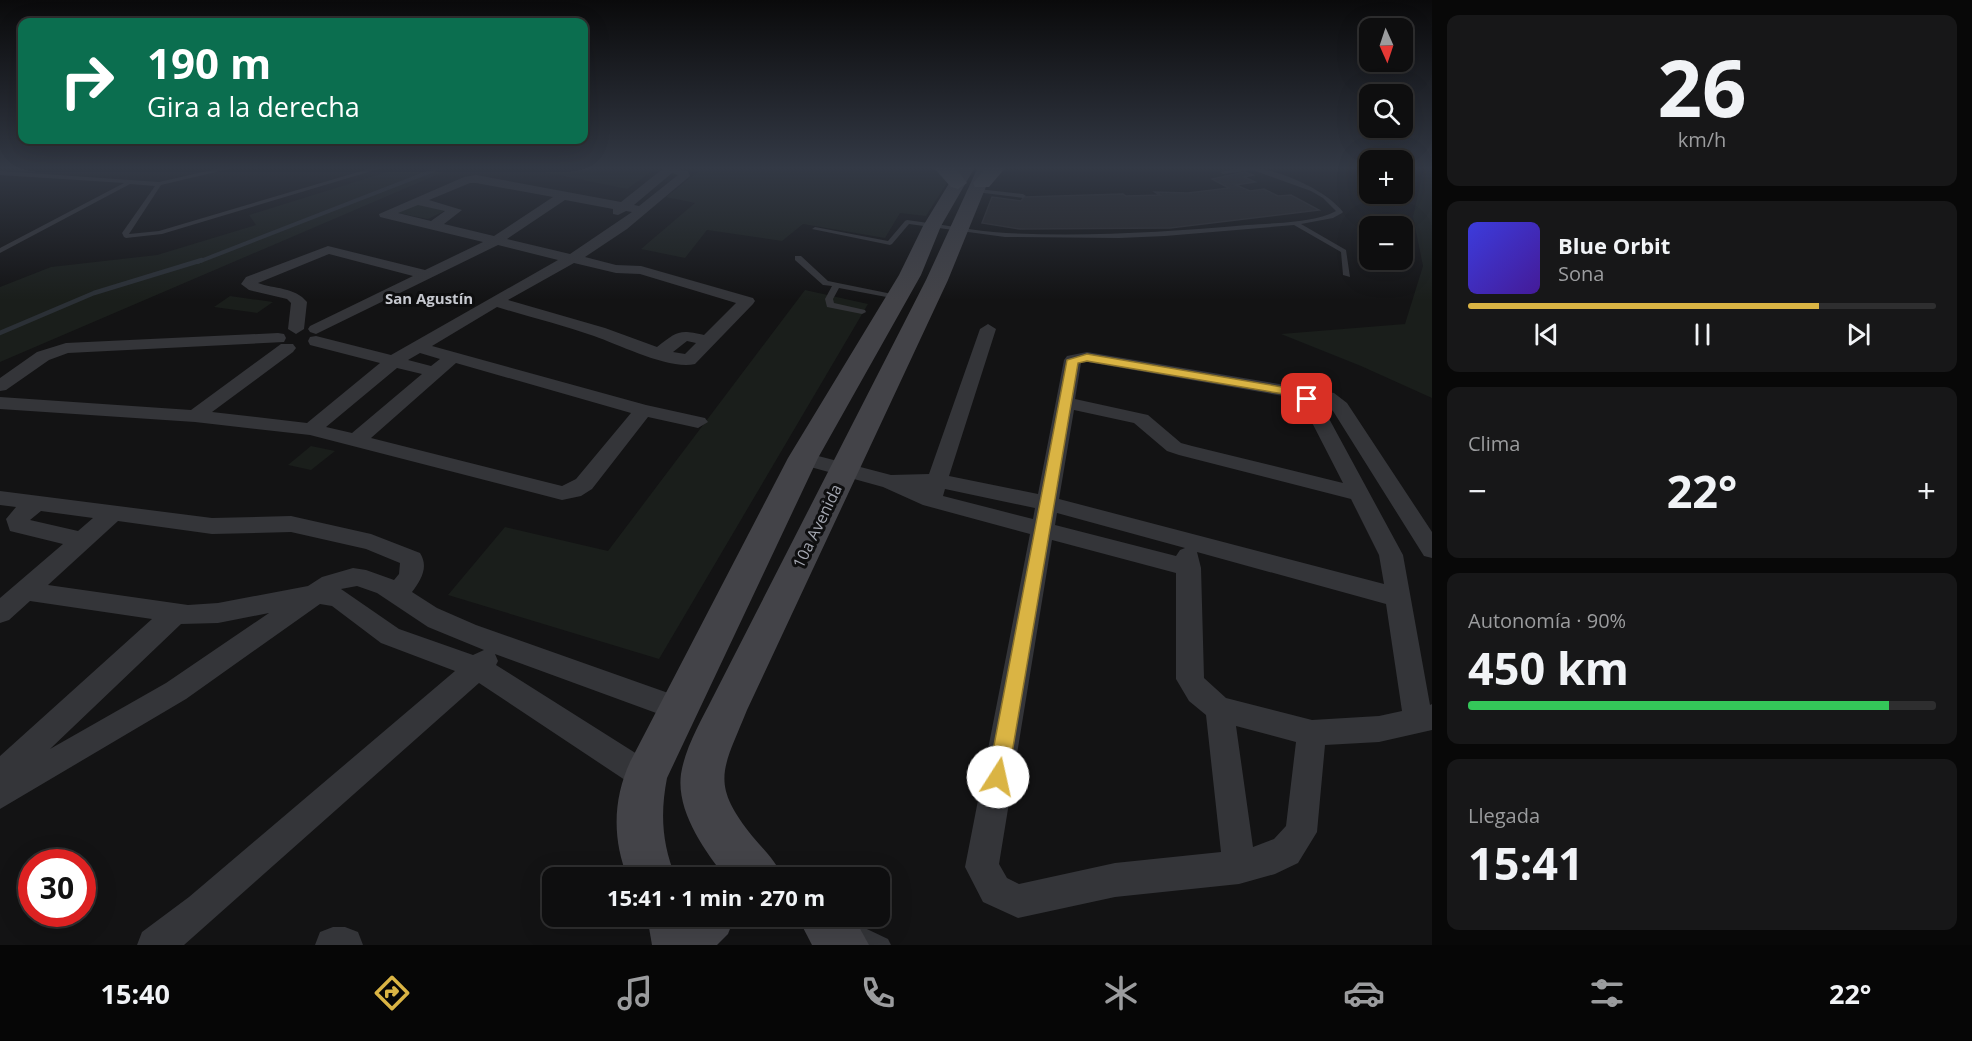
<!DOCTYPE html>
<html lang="es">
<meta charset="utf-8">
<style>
:root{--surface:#0e0e0f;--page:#171718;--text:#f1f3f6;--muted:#9b9c9e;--line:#2e2e2f;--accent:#dab444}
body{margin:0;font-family:"Open Sans",sans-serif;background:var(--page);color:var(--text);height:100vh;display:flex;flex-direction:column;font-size:22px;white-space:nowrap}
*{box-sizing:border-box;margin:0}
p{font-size:20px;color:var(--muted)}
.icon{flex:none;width:33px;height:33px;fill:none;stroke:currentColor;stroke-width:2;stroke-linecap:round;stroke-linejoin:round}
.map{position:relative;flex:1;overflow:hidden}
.details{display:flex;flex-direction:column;gap:15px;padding:15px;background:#080808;width:540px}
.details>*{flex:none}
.guide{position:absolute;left:18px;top:18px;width:570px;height:126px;border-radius:12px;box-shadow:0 6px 24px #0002,0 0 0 2px var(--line);background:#0b6e4f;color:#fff;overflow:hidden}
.needle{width:39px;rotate:177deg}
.buttons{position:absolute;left:1359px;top:18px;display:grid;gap:12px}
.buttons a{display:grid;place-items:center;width:54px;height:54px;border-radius:12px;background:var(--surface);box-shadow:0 6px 24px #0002,0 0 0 2px var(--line);font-size:30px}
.speed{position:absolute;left:18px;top:849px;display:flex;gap:12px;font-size:30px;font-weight:700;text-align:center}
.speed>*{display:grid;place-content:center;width:78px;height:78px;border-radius:50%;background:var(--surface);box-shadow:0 6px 24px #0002,0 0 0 2px var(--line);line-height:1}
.speed .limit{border:9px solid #d22;background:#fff;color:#111}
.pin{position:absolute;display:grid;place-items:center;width:51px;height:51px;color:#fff;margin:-26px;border-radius:12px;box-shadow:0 3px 9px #0006}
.me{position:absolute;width:66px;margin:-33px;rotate:10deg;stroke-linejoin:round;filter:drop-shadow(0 0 4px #0008)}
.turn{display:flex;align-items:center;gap:21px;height:126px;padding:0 30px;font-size:27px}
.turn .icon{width:78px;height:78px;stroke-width:2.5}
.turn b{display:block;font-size:42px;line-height:51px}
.big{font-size:45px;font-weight:700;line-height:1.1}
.details .widget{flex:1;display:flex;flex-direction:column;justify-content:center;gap:9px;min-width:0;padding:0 21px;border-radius:12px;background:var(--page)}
.details .dial{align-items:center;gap:0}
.dial b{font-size:78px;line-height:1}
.song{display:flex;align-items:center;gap:18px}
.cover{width:72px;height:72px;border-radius:9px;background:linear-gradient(135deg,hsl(240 70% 55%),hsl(260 70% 35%))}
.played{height:6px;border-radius:3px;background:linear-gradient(90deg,var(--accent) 75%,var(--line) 75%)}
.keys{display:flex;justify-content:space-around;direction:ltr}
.heat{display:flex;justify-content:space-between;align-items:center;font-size:33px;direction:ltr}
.charge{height:9px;border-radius:4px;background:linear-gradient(90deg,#34c759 90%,var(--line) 0)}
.trip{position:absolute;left:542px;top:867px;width:348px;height:60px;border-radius:12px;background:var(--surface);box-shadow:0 6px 24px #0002,0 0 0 2px var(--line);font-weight:700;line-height:60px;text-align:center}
.menu{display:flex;height:96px;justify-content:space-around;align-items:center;background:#060606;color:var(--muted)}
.menu .icon{width:42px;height:42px}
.menu .current{color:var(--accent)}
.menu b{font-size:27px;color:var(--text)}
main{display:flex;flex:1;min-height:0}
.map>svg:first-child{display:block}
.green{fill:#1a1e1b}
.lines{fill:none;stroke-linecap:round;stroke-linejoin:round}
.stream-far1{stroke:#2b3036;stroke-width:4}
.stream{stroke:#2b3036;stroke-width:4.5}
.building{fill:#262628;stroke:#2d2d30;stroke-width:1.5}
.lane{fill:#343539;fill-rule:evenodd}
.street{fill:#343539;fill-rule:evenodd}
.secondary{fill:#434348;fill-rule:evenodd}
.primary{fill:#515257;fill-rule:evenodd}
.route{fill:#dab444;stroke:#8e752c;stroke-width:1.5}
.labels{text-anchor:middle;stroke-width:6;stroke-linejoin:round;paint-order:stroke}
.far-neighbourhood-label{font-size:15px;font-weight:bold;fill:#c6c8cf;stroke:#0e0e0f}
.street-label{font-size:16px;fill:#a6a9b3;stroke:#0e0e0f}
</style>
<main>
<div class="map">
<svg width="1432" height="945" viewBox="0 0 1432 945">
<rect width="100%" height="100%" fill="#131314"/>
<g class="green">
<path d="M 403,167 L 455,167 L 0,362 L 0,287 L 51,267 L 157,255 L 256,225 L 249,215 Z"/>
<path d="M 520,167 L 658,167 L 627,189 Z"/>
<path d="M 678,167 L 926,167 L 943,175 L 948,181 L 926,216 L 900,213 L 885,238 L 803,224 L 782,241 L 707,230 L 685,258 L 641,249 L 695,203 L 666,197 L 699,171 Z"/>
<path d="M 1424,167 L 1432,167 L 1432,398 L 1361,366 L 1281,334 L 1405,324 L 1423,266 L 1413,217 Z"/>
<path d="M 410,203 L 446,210 L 428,219 L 393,212 Z"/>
<path d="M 805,290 L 868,304 L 659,659 L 448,595 L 505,527 L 608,551 Z"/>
<path d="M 230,296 L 273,302 L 257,313 L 214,307 Z"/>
<path d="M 311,446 L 335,451 L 311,470 L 288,465 Z"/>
</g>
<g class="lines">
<path class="stream-far1" d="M 198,262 L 442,167"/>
<path class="stream" d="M 0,333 L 94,293 L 202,260"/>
</g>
<path class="building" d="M 1245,172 L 1253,175 L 1244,177 L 1255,182 L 1236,185 L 1250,191 L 1264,189 L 1278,196 L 1291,195 L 1319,210 L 1170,228 L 1020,229 L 982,223 L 992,197 L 1021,201 L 1024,197 L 1123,194 L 1126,196 L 1160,195 L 1155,192 L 1188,193 L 1229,188 L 1212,179 Z"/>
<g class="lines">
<g class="lane">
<path d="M 225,167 L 237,167 L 161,185 L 129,234 L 159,231 L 375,167 L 385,167 L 162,234 L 126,238 L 124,237 L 122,233 L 155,186 L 130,184 L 0,253 L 0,248 L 124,183 L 0,175 L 0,171 L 159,182 Z"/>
<path d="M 1246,167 C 1274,167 1326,189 1343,212 L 1342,213 L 1333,218 L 1301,224 L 1346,250 L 1350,277 L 1343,275 L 1341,252 L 1294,225 L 1165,236 L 1119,238 L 1005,237 L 909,224 L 892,244 L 890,245 L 812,229 L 815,227 L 888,241 L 905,221 L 907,220 C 940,224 973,231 1006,233 C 1087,237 1167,232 1247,225 C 1272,223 1315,223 1336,211 L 1323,198 L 1311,191 L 1253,170 L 1223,174 L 1220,172 Z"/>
<path d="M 978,189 L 1023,194 L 1026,196 L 1023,198 L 976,192 L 976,190 Z"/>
<path d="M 795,256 L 801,256 L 828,281 L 897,295 L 901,297 L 897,299 L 839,288 L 833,299 L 834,303 L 865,310 L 866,312 L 862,314 L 827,307 L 825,299 L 832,286 L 823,285 L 795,260 Z"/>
<path d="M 852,922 L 888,939 L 891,945 L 862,945 L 846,937 L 843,931 L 846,925 Z"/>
</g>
<g class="street">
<path d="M 665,167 L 688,171 L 690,176 L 627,229 L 585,257 L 616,265 L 641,266 L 753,298 L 755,301 L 753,304 L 695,364 C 669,370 620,345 594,336 C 562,325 529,317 497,307 L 432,346 L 646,405 L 705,418 L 708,422 L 698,428 L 648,417 L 592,489 L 581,496 L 562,500 L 310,435 L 195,422 L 0,409 L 0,397 L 191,410 L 281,344 L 293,344 L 296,348 L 293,352 L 212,412 L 307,423 L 380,363 L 310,345 L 308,341 L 310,337 L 316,336 L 391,355 L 558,260 L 498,245 L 316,334 L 310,332 L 308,329 L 310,326 L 413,276 L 329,254 L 258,283 C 274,289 295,287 307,302 L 304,329 L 296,334 L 288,329 L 291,303 L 287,299 L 249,290 L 241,284 L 246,277 L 328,246 L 425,270 L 483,242 L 380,217 L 379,214 L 464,177 L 476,175 L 621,202 ZM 672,173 L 678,175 L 639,206 L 634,205 ZM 470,183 L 476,183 L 553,197 L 494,236 L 444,224 L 462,210 L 429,200 ZM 565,200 L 613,209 L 613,214 L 618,215 L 626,211 L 632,212 L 570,254 L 507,239 ZM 418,205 L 445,211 L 431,221 L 398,213 ZM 574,263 L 616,273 L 640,274 L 736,303 L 704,335 C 678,329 677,332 657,347 L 605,328 L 508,300 ZM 687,341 L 696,343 L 685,354 L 673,352 ZM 420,353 L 440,359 L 431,366 L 408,360 ZM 456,363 L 631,413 L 576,479 L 562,486 L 371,438 ZM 397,368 L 422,374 L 352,433 L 326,427 Z"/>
<path d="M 988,324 L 996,329 L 949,476 L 1038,494 L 1064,360 L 1067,356 L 1087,352 L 1334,393 L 1347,403 L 1432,532 L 1432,558 L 1424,556 L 1333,411 L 1320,402 L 1403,555 L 1430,705 L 1432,704 L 1432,730 L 1379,742 L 1325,745 L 1317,832 L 1298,863 L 1275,874 L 1239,884 L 1115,897 L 1018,918 L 983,902 L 965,867 L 1030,534 L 923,505 L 883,487 L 796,463 L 793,458 L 796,453 L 803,452 L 891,475 L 929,474 L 980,329 ZM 1087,362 L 1289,397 L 1303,405 L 1343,483 L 1192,446 L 1181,443 L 1148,415 L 1075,399 L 1081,363 ZM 1074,410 L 1134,423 L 1167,451 L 1179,455 L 1351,499 L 1379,555 L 1384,584 L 1059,499 ZM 945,489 L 1035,508 L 1033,519 L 943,496 ZM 1057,513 L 1185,548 L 1180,550 L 1176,556 L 1055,525 ZM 1052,540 L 1176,573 L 1176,679 L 1189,701 L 1206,715 L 1221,852 L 1115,863 L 1019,884 L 1007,878 L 999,864 ZM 1197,552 L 1386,604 L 1402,711 L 1379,716 L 1312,720 L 1226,698 L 1204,678 L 1201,568 ZM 1236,726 L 1296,742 L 1286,826 L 1274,839 L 1253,847 Z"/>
<path d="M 278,333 L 284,334 L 286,338 L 284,342 L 68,353 L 49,360 L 6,390 L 0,391 L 0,378 L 37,352 L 66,343 Z"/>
<path d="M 0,491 L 212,518 L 291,516 L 371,534 L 420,553 C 429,567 421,580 412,592 L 437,608 L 476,625 L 688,700 L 692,709 L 688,718 L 678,721 L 495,654 L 498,661 L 496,665 L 656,766 L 660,776 L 656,786 L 645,790 L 634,786 L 479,683 L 184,945 L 137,945 L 142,932 L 189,897 L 455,671 L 381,643 L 332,606 L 320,604 L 186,699 L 0,809 L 0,756 L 152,619 L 30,601 L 9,620 L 0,623 L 0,598 L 63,544 L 10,531 L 6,519 L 16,507 L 0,505 ZM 41,511 L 93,518 L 78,531 L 30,520 ZM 118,521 L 212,534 L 291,532 L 366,549 L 400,563 L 399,574 L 394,580 L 366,570 L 353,568 L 322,577 L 308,586 L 218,603 L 188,605 L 48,585 ZM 357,586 L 377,593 L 428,627 L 484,650 L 473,655 L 399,629 L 341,589 ZM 269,613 L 166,683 L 50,749 L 181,624 L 218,623 Z"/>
<path d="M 333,927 L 345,927 L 358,932 L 363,945 L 315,945 L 320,932 Z"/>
</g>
<g class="secondary">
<path d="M 959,167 L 975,167 L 941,226 L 921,275 L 818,458 L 667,778 C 660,814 662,844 676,878 L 628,878 C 612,840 613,799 630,762 L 788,458 L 899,275 L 923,226 Z"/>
<path d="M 978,167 L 994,167 L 948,280 L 747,710 C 723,770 709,782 753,837 C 765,851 776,861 783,878 L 726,878 C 704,850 676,811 681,774 C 685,748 701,721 713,697 L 926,280 Z"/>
<path d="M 647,916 L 735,916 L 728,934 L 717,945 L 652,945 Z"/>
<path d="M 797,916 L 853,916 L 869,945 L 812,945 Z"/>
</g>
<g class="primary">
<path d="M 933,167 L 955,167 L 967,183 L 958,189 L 951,187 Z"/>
<path d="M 987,167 L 1006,167 L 989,187 L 975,187 L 973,183 Z"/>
</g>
</g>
<linearGradient id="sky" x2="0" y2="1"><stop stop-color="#0a0a0b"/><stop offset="0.56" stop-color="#333945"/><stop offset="1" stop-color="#333945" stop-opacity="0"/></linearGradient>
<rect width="1432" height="300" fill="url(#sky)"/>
<path class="route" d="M 1087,354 L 1294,389 L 1313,399 L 1307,403 L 1290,395 L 1087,361 L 1078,363 L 1008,777 L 1005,783 L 998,786 L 991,783 L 988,777 L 1067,360 Z"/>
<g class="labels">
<g class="far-neighbourhood-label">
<text x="429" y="304">San Agustín</text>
</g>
<g class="street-label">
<text transform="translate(817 526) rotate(-64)" y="6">10a Avenida</text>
</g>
</g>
</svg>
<div class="buttons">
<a><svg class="needle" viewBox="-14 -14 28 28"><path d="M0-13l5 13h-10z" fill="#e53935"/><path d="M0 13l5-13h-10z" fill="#9b9c9e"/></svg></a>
<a><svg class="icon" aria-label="search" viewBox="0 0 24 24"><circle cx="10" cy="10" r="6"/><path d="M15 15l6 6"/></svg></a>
<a>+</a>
<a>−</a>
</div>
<div class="speed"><div class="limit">30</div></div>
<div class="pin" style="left:1307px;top:399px;background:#d93025"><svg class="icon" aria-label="arrive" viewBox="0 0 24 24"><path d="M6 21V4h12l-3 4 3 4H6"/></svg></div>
<svg class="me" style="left:998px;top:777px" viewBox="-20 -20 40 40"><circle r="19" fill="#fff"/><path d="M0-13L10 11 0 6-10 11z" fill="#dab444"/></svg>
<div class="trip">15:41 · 1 min · 270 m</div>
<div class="guide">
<div class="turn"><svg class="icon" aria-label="right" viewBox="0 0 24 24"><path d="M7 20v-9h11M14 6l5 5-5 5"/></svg><div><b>190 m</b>Gira a la derecha</div></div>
</div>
</div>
<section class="details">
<div class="widget dial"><b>26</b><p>km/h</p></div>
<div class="widget">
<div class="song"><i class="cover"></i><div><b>Blue Orbit</b><p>Sona</p></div></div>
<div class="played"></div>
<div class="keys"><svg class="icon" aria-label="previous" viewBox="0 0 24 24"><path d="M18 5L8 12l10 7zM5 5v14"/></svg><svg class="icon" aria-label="pause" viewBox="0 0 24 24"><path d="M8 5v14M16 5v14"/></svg><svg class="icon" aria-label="next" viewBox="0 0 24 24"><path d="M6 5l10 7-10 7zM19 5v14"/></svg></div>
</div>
<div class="widget"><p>Clima</p>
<div class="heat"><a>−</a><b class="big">22°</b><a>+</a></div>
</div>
<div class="widget"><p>Autonomía · 90%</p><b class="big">450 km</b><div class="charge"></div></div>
<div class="widget"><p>Llegada</p><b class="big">15:41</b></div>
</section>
</main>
<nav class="menu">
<b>15:40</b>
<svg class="icon current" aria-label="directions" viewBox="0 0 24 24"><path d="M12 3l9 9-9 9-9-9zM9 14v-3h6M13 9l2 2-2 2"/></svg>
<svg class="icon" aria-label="music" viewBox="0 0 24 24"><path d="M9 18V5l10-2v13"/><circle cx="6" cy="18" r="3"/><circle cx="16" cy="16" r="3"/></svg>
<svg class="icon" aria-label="phone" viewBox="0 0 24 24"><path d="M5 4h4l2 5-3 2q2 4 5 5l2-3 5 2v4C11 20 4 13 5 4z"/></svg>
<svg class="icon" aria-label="climate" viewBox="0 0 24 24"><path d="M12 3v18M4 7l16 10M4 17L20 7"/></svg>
<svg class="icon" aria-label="car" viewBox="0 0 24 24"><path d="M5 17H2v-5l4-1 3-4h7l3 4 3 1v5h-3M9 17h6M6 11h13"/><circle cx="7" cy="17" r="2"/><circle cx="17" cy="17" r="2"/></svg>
<svg class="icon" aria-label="filters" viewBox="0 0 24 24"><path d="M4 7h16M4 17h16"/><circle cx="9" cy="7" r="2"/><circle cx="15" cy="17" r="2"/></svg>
<b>22°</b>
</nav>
